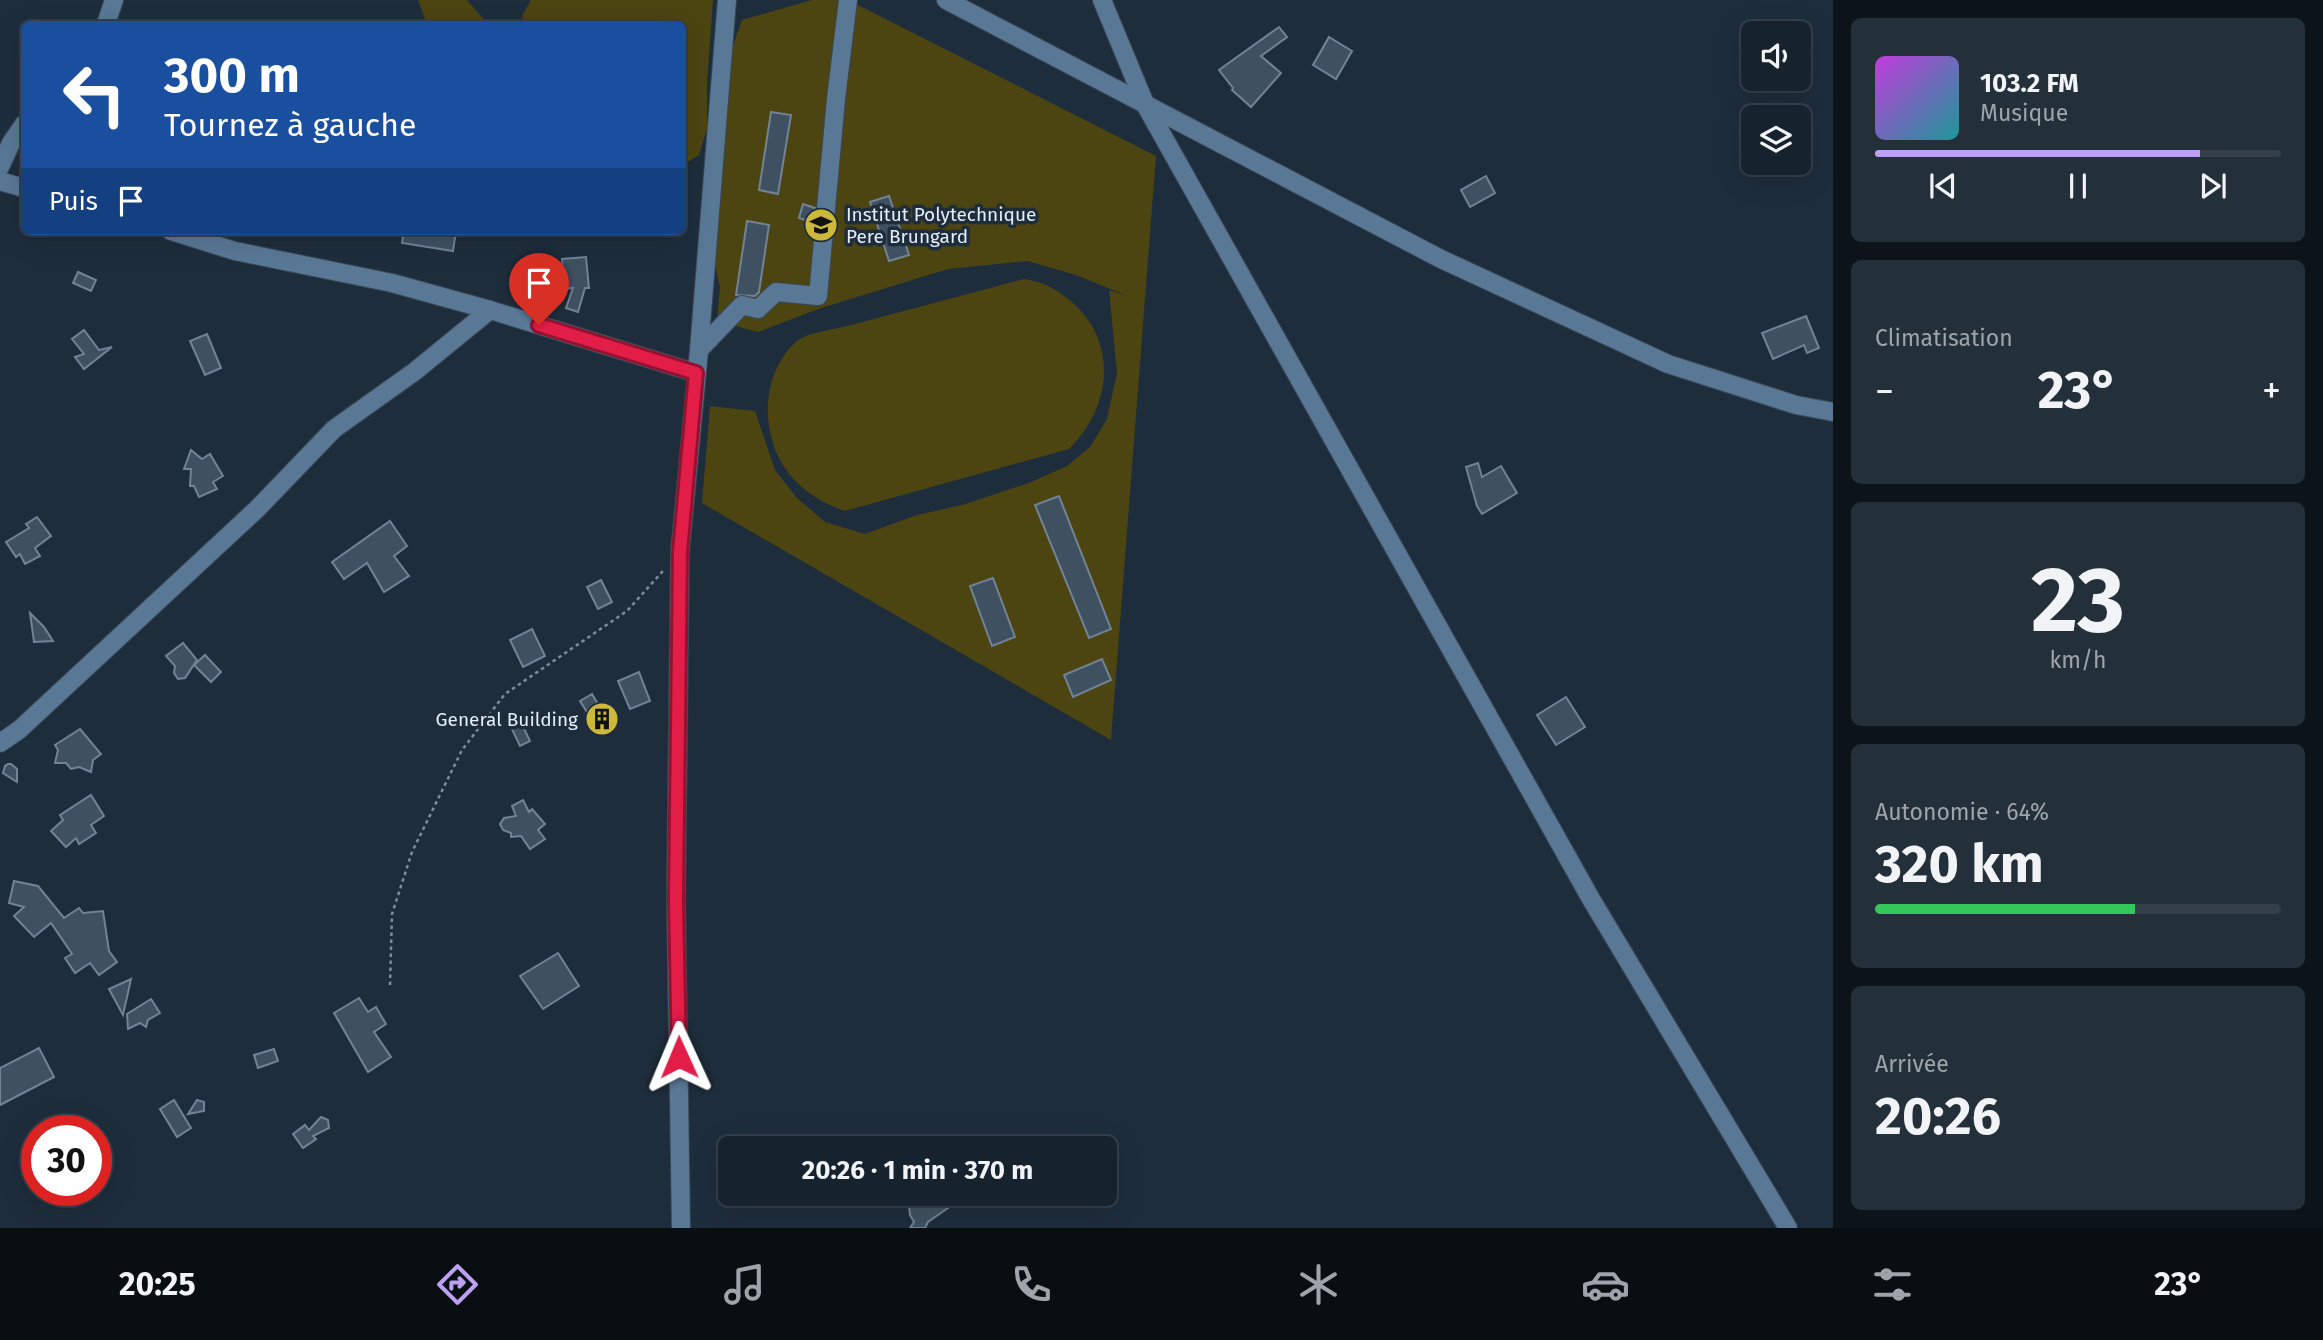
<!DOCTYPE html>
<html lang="fr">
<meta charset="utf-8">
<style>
:root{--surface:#16222d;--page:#232f39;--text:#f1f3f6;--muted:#9ea4aa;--line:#353f49;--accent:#bca0f2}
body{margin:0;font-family:"Fira Sans",sans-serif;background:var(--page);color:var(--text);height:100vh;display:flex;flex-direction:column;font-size:26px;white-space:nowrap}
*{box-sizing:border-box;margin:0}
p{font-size:23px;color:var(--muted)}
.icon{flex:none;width:38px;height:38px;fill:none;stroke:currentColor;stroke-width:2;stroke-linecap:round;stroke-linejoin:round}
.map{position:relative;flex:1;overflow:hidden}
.sheet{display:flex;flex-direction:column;gap:18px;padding:18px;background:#0c1319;width:490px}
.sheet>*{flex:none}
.top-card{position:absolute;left:21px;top:21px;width:665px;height:214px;border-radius:10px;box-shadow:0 7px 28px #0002,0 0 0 2px var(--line);background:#1a4fa0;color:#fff;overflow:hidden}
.controls{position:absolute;left:1741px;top:21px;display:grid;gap:14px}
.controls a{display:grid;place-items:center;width:70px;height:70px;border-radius:10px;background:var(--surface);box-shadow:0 7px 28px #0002,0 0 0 2px var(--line);font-size:35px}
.speed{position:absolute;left:21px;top:1115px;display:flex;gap:14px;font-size:35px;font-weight:700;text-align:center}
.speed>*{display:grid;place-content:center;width:91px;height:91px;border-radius:50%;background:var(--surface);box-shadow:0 7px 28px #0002,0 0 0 2px var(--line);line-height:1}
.speed .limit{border:10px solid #d22;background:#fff;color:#111}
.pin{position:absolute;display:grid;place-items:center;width:60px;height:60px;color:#fff;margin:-72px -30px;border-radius:50% 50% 50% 0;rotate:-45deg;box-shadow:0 0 7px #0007}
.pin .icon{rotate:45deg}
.me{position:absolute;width:77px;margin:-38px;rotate:359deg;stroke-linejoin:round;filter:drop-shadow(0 0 5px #0008)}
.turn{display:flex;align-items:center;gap:24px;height:147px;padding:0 28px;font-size:32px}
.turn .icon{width:91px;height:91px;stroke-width:2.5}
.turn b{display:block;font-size:49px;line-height:60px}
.then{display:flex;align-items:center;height:66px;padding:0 28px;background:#0003;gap:14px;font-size:26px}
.big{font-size:52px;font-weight:700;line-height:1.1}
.sheet .widget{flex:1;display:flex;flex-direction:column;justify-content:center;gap:10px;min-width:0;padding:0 24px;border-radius:10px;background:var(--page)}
.sheet .dial{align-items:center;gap:0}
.dial b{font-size:91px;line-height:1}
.song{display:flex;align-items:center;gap:21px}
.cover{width:84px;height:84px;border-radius:10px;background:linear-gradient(135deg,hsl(290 70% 55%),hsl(180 70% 35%))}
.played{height:7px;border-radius:4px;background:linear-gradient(90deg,var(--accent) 80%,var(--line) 80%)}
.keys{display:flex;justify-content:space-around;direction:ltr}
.heat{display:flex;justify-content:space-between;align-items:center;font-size:38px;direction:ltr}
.charge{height:10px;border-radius:5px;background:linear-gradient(90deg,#34c759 64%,var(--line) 0)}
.trip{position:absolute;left:718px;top:1136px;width:399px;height:70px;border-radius:10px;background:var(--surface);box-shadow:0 7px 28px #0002,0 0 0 2px var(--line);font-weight:700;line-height:70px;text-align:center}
.dock{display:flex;height:112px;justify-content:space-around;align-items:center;background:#090e12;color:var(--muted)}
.dock .icon{width:49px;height:49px}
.dock .active{color:var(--accent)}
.dock b{font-size:32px;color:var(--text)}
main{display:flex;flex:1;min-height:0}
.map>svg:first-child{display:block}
.green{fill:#4c4411}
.building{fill:#3f5161;stroke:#718395;stroke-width:2}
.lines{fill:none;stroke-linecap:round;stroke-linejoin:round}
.minor-casing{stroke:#3a4856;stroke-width:20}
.path{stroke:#808c99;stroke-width:2.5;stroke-dasharray:3.5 3.5;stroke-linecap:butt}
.minor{stroke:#597896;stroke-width:18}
.route-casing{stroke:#92132f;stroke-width:18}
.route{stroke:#e11d48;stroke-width:12}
.labels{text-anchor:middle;stroke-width:7;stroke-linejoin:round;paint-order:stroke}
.poi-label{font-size:19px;fill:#e4eef8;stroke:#1e2d3c;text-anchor:start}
</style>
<main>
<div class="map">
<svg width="1833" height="1228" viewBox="0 0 1833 1228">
<rect width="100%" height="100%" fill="#1e2d3c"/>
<g class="green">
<path d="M 418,0 L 467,0 L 488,24 L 427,24 Z"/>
<path d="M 531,0 L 713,0 L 707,83 L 707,128 L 699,155 L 683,165 L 682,24 L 522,24 L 523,14 Z"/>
<path d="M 812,0 L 848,0 L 1156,156 L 1111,740 L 702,503 L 710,406 L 755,411 L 775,470 L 797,498 L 825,522 L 865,534 L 917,515 L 962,505 L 1029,483 L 1067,466 L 1090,447 L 1107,419 L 1117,373 L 1109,290 L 1128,296 L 1076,275 L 1028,261 L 948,269 L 818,309 L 758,332 L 717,321 L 720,287 L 715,266 L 731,51 L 742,20 Z"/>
<path d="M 1024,279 C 1041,281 1054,288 1067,298 C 1119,338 1113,406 1069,449 L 845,511 C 810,499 782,476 772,440 C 762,406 770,364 797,341 C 806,333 835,329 848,326 C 907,310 965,295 1024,279 Z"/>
</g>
<g class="building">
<path d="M 1279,27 L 1287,37 L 1261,56 L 1281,73 L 1251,107 L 1232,90 L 1233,88 L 1219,70 Z"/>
<path d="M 1329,37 L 1352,51 L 1336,79 L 1313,65 Z"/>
<path d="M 771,112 L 791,115 L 778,194 L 759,190 Z"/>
<path d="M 1486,176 L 1495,193 L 1470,207 L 1461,190 Z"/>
<path d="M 889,196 L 909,255 L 889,261 L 870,202 Z"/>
<path d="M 803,204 L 815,208 L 810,222 L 799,218 Z"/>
<path d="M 747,221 L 769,225 L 759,292 L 755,296 L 736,295 Z"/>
<path d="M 404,231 L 456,231 L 453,251 L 402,243 Z"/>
<path d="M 586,257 L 589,288 L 585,288 L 578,312 L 566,308 L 573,288 L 564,289 L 562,259 Z"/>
<path d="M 78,272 L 96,280 L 91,291 L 73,283 Z"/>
<path d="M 1806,316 L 1819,348 L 1807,353 L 1804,345 L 1773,359 L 1762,333 Z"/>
<path d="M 84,330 L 99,350 L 112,347 L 84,369 L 75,357 L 84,354 L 72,339 Z"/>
<path d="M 207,334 L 221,368 L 205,375 L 190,341 Z"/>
<path d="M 191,450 L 202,459 L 210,454 L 223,476 L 213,482 L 217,489 L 199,497 L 194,486 L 190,486 L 191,469 L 184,469 Z"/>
<path d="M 1478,463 L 1482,477 L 1501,466 L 1517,493 L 1482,514 L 1477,506 L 1466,467 Z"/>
<path d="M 1059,496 L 1111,629 L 1089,638 L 1035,505 Z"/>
<path d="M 37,517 L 51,536 L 35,548 L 40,556 L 25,564 L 20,554 L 16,557 L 6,542 L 29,528 L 26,524 Z"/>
<path d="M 390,521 L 407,546 L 394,556 L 409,576 L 384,592 L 367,563 L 344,579 L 332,562 Z"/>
<path d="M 993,578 L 1015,637 L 992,646 L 970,586 Z"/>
<path d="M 601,580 L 612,602 L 598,609 L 587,587 Z"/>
<path d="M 30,613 L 44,627 L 53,641 L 34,642 Z"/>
<path d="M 532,629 L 545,656 L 523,667 L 510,640 Z"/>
<path d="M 183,643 L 197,660 L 185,678 L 178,679 L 174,673 L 175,666 L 166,656 Z"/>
<path d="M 205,655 L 221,672 L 211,682 L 194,665 Z"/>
<path d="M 1102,659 L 1111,680 L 1073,697 L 1064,675 Z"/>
<path d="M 639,672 L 650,701 L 630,709 L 618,681 Z"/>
<path d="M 592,694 L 604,714 L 608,711 L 616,724 L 601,734 L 580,701 Z"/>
<path d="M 1566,697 L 1585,727 L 1556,745 L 1537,715 Z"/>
<path d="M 520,720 L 530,741 L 520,746 L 510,725 Z"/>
<path d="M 80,729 L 101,754 L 93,760 L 91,772 L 79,767 L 71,769 L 66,763 L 55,763 L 58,750 L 55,745 Z"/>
<path d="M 8,764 L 11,764 L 17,769 L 17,782 L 3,773 L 5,766 Z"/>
<path d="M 91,795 L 104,816 L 91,825 L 96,833 L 79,844 L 76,838 L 66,847 L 51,831 L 63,820 L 60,815 Z"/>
<path d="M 523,800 L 529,812 L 532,809 L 545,824 L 538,830 L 545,839 L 530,849 L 521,836 L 511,837 L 511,833 L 503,830 L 500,824 L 504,818 L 516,816 L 512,806 Z"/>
<path d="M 14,881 L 38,886 L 64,918 L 79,908 L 83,913 L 103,911 L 109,951 L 117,962 L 99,975 L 90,963 L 75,973 L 65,958 L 72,954 L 51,923 L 34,937 L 14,916 L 24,907 L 9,903 Z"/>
<path d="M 558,953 L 579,986 L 543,1009 L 520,976 Z"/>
<path d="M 131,979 L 123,1015 L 109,989 Z"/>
<path d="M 359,998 L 368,1012 L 376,1007 L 386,1024 L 374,1032 L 391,1057 L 368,1072 L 334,1013 Z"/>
<path d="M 151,999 L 160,1013 L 148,1020 L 146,1027 L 140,1023 L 128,1029 L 127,1014 Z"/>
<path d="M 39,1048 L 54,1077 L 0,1105 L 0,1068 Z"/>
<path d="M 274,1049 L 278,1061 L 258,1068 L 254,1055 Z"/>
<path d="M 174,1100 L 191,1128 L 177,1137 L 160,1109 Z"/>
<path d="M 197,1100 L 204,1102 L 204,1111 L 188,1114 Z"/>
<path d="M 321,1117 L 328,1120 L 329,1128 L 313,1136 L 316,1139 L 303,1148 L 293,1134 L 305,1125 L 309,1130 Z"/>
<path d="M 909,1194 L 957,1194 L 946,1205 L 948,1208 L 928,1222 L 925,1228 L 910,1228 L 914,1222 L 910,1215 L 909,1206 L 901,1201 Z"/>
</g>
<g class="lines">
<defs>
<g id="minor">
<path d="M 946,0 L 1441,259 L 1668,364 L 1796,405 L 1833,412"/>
<path d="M 1102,0 L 1146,106 L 1591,899 L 1788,1228"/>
<path d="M 106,24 L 114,0"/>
<path d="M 0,167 L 11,143 L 24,124"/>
<path d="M 0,181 L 24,188"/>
<path d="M 171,231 L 235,251 L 392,283 L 490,310 L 696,373"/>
<path d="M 699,350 L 742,305 L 758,309 L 776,292 L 818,296 L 836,99 L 848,0"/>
<path d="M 0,743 L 19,730 L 257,509 L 334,429 L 414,372 L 490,310"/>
<path d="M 681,1228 L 676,900 L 680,552 L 699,350 L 727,0"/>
</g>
</defs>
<use href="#minor" class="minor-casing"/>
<path class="path" d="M 390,985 L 392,914 L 412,852 L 462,750 L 505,694 L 627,611 L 663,571"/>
<use href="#minor" class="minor"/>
</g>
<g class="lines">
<defs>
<path id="route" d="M 539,325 L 696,373 L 680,552 L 676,900 L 679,1057"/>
</defs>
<use href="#route" class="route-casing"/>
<use href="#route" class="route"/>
</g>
<defs>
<symbol id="school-disc" viewBox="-11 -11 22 22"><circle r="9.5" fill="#ccb939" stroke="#1e2d3c"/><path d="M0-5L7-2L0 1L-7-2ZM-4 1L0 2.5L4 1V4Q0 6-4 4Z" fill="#111"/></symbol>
<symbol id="building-disc" viewBox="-11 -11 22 22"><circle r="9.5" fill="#ccb939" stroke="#1e2d3c"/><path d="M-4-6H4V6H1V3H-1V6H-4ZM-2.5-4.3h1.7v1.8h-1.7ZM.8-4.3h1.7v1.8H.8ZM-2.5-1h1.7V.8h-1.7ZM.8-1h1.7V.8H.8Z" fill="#111"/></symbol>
</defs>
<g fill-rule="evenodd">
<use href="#school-disc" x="802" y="206" width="38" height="38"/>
<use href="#building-disc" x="583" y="700" width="38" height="38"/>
</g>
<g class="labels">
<g class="poi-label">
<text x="846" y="221">Institut Polytechnique<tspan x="846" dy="22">Pere Brungard</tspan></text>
<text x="578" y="726" text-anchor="end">General Building</text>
</g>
</g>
</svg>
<div class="controls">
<a><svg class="icon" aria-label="sound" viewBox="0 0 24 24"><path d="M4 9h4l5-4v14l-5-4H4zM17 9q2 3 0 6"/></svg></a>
<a><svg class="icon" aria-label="layers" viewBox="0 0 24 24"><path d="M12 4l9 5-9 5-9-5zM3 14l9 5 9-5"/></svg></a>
</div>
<div class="speed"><div class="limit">30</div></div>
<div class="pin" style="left:539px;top:325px;background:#d93025"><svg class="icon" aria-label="arrive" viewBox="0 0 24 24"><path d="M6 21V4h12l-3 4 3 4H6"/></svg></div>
<svg class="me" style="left:679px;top:1057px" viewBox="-20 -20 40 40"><path d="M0-17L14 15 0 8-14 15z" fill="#e11d48" stroke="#fff" stroke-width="4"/></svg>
<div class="trip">20:26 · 1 min · 370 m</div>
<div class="top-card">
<div class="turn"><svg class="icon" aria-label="left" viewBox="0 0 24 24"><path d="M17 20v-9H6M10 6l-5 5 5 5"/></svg><div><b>300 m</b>Tournez à gauche</div></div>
<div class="then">Puis<svg class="icon" aria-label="arrive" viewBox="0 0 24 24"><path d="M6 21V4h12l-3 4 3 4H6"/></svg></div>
</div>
</div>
<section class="sheet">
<div class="widget">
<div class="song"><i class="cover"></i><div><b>103.2 FM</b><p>Musique</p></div></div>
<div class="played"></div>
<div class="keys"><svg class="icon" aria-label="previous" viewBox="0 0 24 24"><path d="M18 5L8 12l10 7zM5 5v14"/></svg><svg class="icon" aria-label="pause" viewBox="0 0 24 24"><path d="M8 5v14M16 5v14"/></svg><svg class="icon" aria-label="next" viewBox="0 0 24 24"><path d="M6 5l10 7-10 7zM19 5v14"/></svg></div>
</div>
<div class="widget"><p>Climatisation</p>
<div class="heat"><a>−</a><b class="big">23°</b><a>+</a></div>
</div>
<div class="widget dial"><b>23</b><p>km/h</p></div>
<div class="widget"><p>Autonomie · 64%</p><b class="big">320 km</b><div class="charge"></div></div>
<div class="widget"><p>Arrivée</p><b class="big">20:26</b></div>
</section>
</main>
<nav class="dock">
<b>20:25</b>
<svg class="icon active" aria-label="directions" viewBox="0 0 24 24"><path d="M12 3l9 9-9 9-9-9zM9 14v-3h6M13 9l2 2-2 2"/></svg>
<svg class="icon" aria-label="music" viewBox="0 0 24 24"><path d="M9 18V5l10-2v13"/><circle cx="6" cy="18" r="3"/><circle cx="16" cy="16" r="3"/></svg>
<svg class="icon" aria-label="phone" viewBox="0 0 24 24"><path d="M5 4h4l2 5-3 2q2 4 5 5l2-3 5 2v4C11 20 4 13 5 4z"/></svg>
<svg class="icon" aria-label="climate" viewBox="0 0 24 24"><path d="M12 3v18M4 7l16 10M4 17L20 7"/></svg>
<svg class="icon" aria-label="car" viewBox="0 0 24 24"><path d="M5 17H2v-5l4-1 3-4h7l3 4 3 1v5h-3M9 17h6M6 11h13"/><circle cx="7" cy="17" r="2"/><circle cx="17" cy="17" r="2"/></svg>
<svg class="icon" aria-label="filters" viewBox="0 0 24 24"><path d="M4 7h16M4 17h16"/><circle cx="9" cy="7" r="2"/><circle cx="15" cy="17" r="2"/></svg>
<b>23°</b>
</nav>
